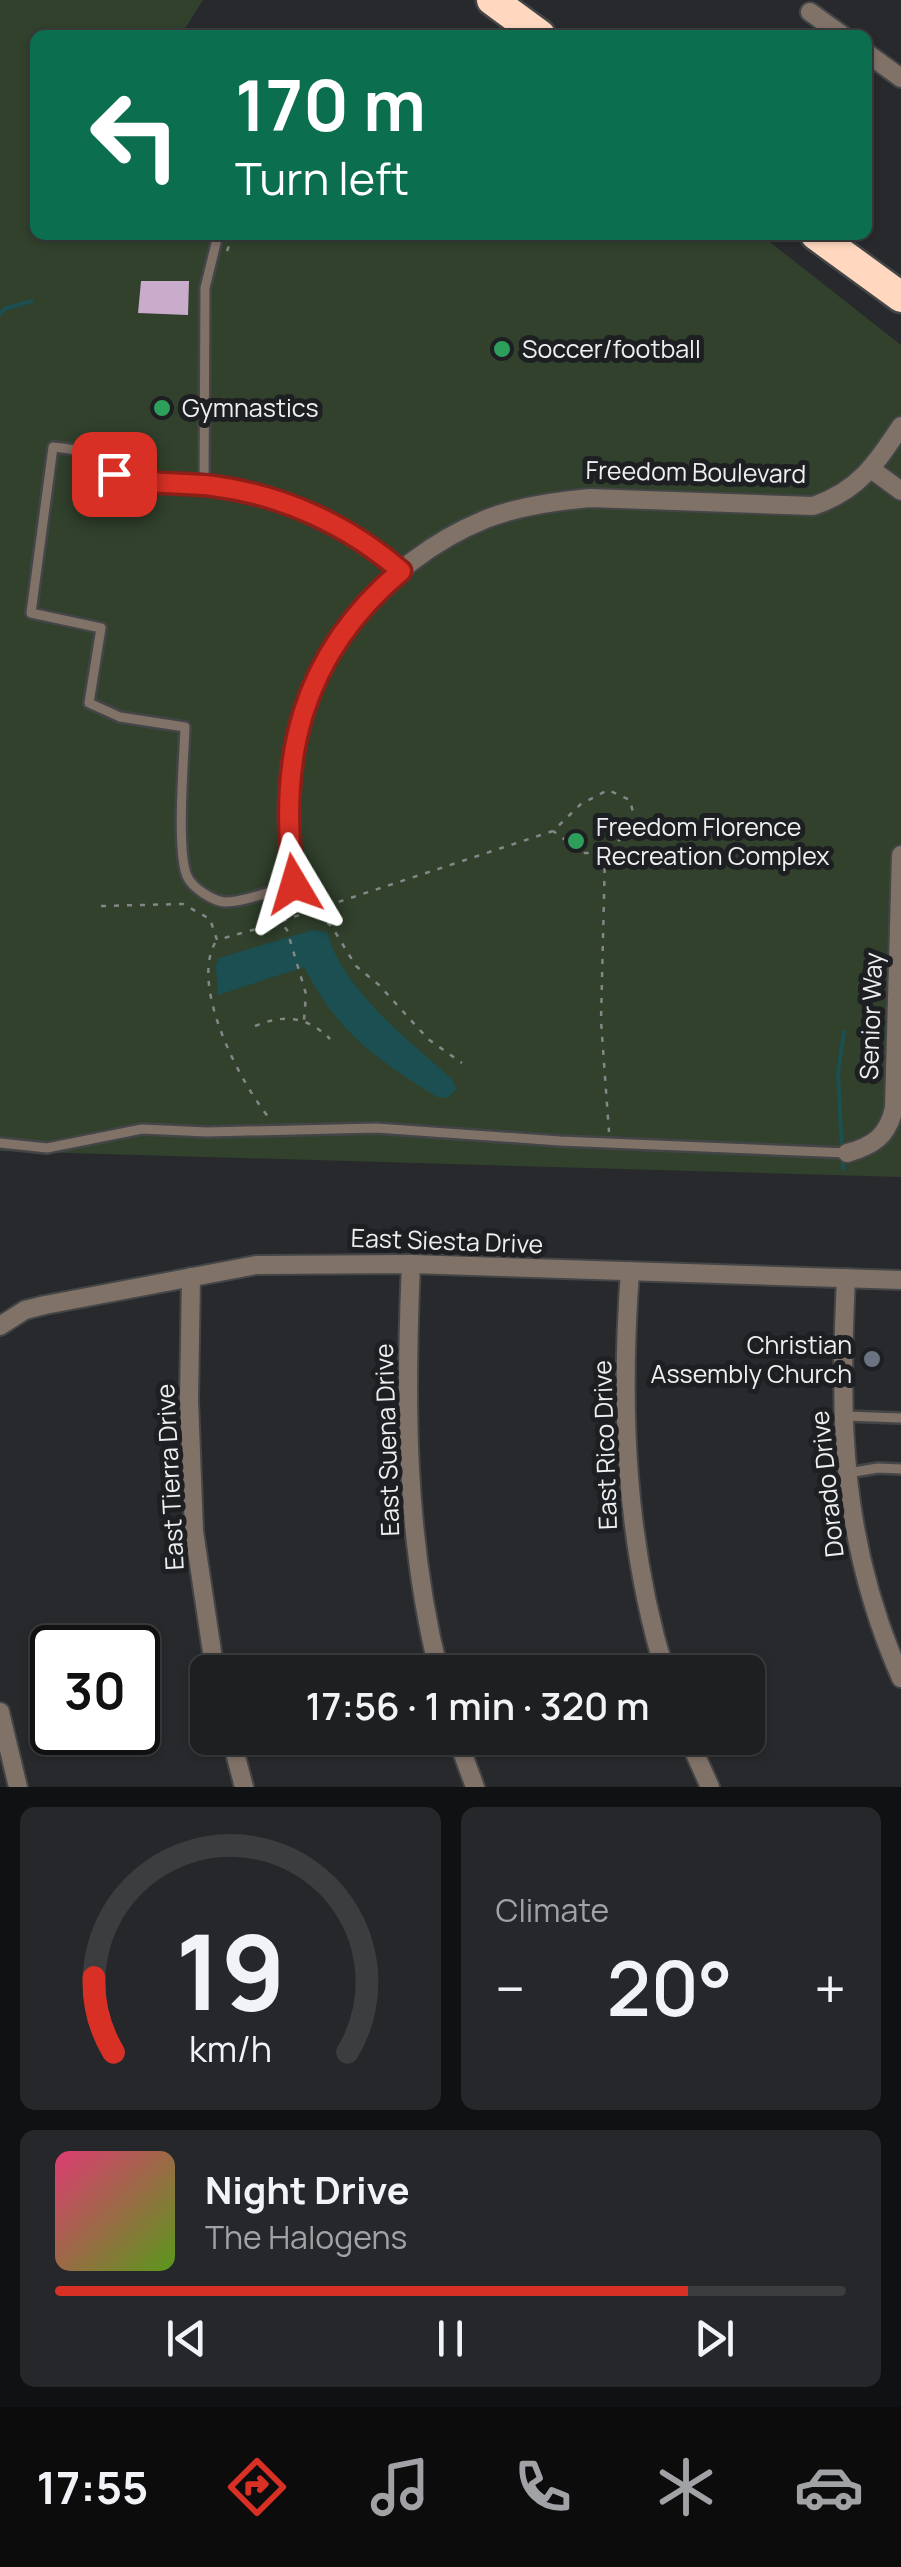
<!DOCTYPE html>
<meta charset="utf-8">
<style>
:root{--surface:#1d1f21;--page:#25272a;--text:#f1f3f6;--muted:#a0a2a5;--line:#3b3d3f;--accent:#d93025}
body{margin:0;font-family:Manrope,sans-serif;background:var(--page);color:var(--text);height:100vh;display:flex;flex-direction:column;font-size:38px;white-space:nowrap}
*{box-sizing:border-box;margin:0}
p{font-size:32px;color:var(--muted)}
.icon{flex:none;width:55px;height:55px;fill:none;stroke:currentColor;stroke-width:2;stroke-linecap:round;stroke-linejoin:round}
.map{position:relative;height:1787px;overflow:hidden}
.side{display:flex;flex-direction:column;gap:20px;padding:20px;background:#101112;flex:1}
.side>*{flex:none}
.hud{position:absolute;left:30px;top:30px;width:842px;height:210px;border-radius:15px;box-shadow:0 2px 8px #0004,0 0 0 2px var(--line);background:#0b6e4f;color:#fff;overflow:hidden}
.speed{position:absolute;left:30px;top:1625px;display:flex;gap:20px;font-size:50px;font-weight:700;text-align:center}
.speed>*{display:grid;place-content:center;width:130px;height:130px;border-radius:50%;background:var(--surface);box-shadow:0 2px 8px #0004,0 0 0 2px var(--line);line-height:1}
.speed .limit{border:5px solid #111;border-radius:15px;background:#fff;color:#111}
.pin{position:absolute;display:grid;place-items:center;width:85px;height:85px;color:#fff;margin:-42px;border-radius:20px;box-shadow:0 5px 15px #0006}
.me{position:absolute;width:110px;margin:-55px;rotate:353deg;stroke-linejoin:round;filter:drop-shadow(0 0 8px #0008)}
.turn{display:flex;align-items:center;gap:35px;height:210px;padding:0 40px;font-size:45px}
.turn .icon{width:130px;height:130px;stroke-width:2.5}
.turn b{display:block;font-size:70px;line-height:85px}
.big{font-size:75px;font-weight:600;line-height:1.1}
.side .tile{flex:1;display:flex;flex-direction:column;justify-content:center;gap:15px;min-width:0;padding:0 35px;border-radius:15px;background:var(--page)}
.side .dial{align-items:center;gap:0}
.dial svg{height:260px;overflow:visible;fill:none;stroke:var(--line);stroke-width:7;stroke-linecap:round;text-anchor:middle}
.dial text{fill:var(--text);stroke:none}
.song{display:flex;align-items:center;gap:30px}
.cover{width:120px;height:120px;border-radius:15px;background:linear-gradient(135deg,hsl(340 70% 55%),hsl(90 70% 35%))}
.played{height:10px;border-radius:5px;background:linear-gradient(90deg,var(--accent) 80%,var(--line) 80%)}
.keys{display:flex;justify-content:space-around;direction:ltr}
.heat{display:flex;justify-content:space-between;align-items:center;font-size:55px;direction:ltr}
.side .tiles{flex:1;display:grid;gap:20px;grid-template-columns:1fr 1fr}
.tile:last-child{grid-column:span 2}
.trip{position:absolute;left:190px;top:1655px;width:575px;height:100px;border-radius:15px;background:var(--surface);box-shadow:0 2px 8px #0004,0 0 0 2px var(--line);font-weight:600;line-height:100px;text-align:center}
.tab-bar{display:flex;height:160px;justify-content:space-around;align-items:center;background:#0c0c0d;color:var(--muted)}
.tab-bar .icon{width:70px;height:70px}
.tab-bar .active{color:var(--accent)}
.tab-bar b{font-size:45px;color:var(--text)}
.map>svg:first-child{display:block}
.green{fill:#31412c}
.water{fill:#1b4f52}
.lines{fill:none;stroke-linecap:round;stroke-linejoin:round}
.stream{stroke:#1b4f52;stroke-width:4}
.building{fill:#c9accc}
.lane-casing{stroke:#434547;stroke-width:14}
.street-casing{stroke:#434547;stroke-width:22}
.highway-casing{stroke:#434547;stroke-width:35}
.path{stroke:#848688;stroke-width:2.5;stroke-dasharray:5 8;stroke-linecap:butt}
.lane{stroke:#817268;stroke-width:9}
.street{stroke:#817268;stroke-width:18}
.highway{stroke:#ffd8bf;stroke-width:30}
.route-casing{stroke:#8d1f18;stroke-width:25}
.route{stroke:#d93025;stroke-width:18}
.leisure-dot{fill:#2e9e5b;stroke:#1d1f22;stroke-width:4}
.worship-dot{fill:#6b7280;stroke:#1d1f22;stroke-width:4}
.labels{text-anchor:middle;stroke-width:10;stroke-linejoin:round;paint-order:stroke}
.poi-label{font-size:25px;fill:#edeff0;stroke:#1d1f22;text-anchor:start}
.street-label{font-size:25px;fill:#edeff0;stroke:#1d1f22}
</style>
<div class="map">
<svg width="901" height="1787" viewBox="0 0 901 1787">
<rect width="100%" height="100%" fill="#27292c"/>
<path class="green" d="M 0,0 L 203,0 L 181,35 L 35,35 L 35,235 L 761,235 L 901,345 L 901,1177 L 0,1151 Z"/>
<path class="water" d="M 313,930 L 327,932 C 343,990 408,1040 452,1079 L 456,1089 L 448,1098 L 437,1097 C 375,1058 339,1034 304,967 L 218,995 L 216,966 L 219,958 Z"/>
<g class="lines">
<g class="stream">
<path d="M 0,314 L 4,309 L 32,301"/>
<path d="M 843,1169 L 838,1073 L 844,1032"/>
</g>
</g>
<path class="building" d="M 141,281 L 189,281 L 188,315 L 138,313 Z"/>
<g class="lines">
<defs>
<g id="lane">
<path d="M 204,486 L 205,288 L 218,235"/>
<path d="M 294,884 C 273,890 246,902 225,902 C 213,901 192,888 187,876 C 176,851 184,758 185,727 L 120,717 L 89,703 L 101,628 L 31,613 L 53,447 C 69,449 83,450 98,458 C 112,467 118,479 136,483 C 161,487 188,484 213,487 C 283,495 348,525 401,571"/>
<path d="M 0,1143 L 47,1148 L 142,1129 L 207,1132 L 376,1128 L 560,1141 L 847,1153"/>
<path d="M 844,1416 L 901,1418"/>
<path d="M 848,1473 L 878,1468 L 901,1469"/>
</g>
<g id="street">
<path d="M 810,12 L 842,35"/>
<path d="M 868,54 L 901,78"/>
<path d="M 871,469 L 901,491"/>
<path d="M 294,884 C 289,849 285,814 289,778 C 300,663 380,562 486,519 C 519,506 555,501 590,498 L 813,506 C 858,491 876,464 901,426"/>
<path d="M 847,1153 C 873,1146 888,1136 894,1108 L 901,855"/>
<path d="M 411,1264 C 405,1401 405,1538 439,1672"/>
<path d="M 630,1271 C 620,1407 625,1541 665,1672"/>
<path d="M 191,1277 L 189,1400 L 194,1531 L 215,1672"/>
<path d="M 846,1278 C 839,1424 841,1542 901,1678"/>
<path d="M 0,1326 L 25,1310 L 45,1305 L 256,1265 L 411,1264 L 901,1280"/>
<path d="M 0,1712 L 18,1787"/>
<path d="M 231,1738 L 244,1787"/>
<path d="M 457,1738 L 475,1787"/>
<path d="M 688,1738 L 710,1787"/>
</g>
<g id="highway">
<path d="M 492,0 L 540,35"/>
<path d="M 816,235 L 901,297"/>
</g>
</defs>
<use href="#lane" class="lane-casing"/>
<use href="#street" class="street-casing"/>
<use href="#highway" class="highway-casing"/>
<g class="path">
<path d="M 227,251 L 233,235"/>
<path d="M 605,855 L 601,1021 L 609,1132"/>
<path d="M 101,906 L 183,904 L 210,919 L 217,940 L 281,922 L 287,930 L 306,994 L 304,1020"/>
<path d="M 314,910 L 553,831 L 581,804 L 608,790 L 630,800 L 636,825 L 605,853 L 583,853 L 553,831"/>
<path d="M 282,921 L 314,910 L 332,927 L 356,966 L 379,985 L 428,1039 L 462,1063"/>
<path d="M 215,943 C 190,988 241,1084 270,1119"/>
<path d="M 255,1026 C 284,1014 307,1016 330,1039"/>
</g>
<use href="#lane" class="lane"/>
<use href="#street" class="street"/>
<use href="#highway" class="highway"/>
</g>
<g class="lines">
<defs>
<path id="route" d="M 114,474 C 146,486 180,482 213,486 C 283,495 348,525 401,571 C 301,655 277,759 294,884"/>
</defs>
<use href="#route" class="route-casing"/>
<use href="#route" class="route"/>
</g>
<g class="leisure-dot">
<circle cx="502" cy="349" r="10"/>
<circle cx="162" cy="408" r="10"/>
<circle cx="576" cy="841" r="10"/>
</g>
<circle class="worship-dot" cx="872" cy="1359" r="10"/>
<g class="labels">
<g class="poi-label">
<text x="522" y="358">Soccer/football</text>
<text x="182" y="417">Gymnastics</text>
<text x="596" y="836">Freedom Florence<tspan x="596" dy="29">Recreation Complex</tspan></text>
<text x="852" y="1354" text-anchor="end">Christian<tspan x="852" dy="29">Assembly Church</tspan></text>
</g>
<g class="street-label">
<text transform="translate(696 472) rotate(1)" y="9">Freedom Boulevard</text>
<text transform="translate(871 1016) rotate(-88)" y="9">Senior Way</text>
<text transform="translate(447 1241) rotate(2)" y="9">East Siesta Drive</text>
<text transform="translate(387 1440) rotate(-92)" y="9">East Suena Drive</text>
<text transform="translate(605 1445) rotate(-92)" y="9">East Rico Drive</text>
<text transform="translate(170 1477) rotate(-93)" y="9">East Tierra Drive</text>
<text transform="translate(827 1484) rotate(-96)" y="9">Dorado Drive</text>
</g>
</g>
</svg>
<div class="speed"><div class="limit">30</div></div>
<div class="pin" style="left:114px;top:474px;background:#d93025"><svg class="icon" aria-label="arrive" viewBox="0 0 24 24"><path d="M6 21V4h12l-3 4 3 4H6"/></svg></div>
<svg class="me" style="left:294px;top:884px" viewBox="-20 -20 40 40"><path d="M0-17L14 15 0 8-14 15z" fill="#d93025" stroke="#fff" stroke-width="4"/></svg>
<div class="trip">17:56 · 1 min · 320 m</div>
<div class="hud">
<div class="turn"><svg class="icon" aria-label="left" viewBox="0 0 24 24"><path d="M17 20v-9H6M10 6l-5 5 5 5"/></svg><div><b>170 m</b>Turn left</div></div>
</div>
</div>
<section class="side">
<div class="tiles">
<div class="tile dial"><svg viewBox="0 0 100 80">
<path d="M14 69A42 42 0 1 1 86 69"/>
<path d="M14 69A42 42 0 0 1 8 46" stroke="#d93025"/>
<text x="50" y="56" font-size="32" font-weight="700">19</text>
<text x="50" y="72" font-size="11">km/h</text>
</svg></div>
<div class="tile"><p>Climate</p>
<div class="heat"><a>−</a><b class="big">20°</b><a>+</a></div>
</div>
<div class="tile">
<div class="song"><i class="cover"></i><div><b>Night Drive</b><p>The Halogens</p></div></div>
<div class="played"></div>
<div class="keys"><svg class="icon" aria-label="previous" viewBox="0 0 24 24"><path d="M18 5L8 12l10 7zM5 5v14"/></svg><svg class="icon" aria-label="pause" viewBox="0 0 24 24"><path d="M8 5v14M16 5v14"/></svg><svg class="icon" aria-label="next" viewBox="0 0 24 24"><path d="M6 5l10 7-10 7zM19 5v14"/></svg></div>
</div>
</div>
</section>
<nav class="tab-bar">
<b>17:55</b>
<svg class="icon active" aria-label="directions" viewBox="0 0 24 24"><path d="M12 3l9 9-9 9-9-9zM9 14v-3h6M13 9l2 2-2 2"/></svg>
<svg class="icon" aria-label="music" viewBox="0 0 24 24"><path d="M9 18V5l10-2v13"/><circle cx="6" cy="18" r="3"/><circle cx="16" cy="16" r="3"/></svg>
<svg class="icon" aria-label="phone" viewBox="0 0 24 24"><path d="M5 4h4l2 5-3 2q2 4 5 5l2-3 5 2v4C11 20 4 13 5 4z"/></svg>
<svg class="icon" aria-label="climate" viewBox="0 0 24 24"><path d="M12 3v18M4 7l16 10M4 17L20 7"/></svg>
<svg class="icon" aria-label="car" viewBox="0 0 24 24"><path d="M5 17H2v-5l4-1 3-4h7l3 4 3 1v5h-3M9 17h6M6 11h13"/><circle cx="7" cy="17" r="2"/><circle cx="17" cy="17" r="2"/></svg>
</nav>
